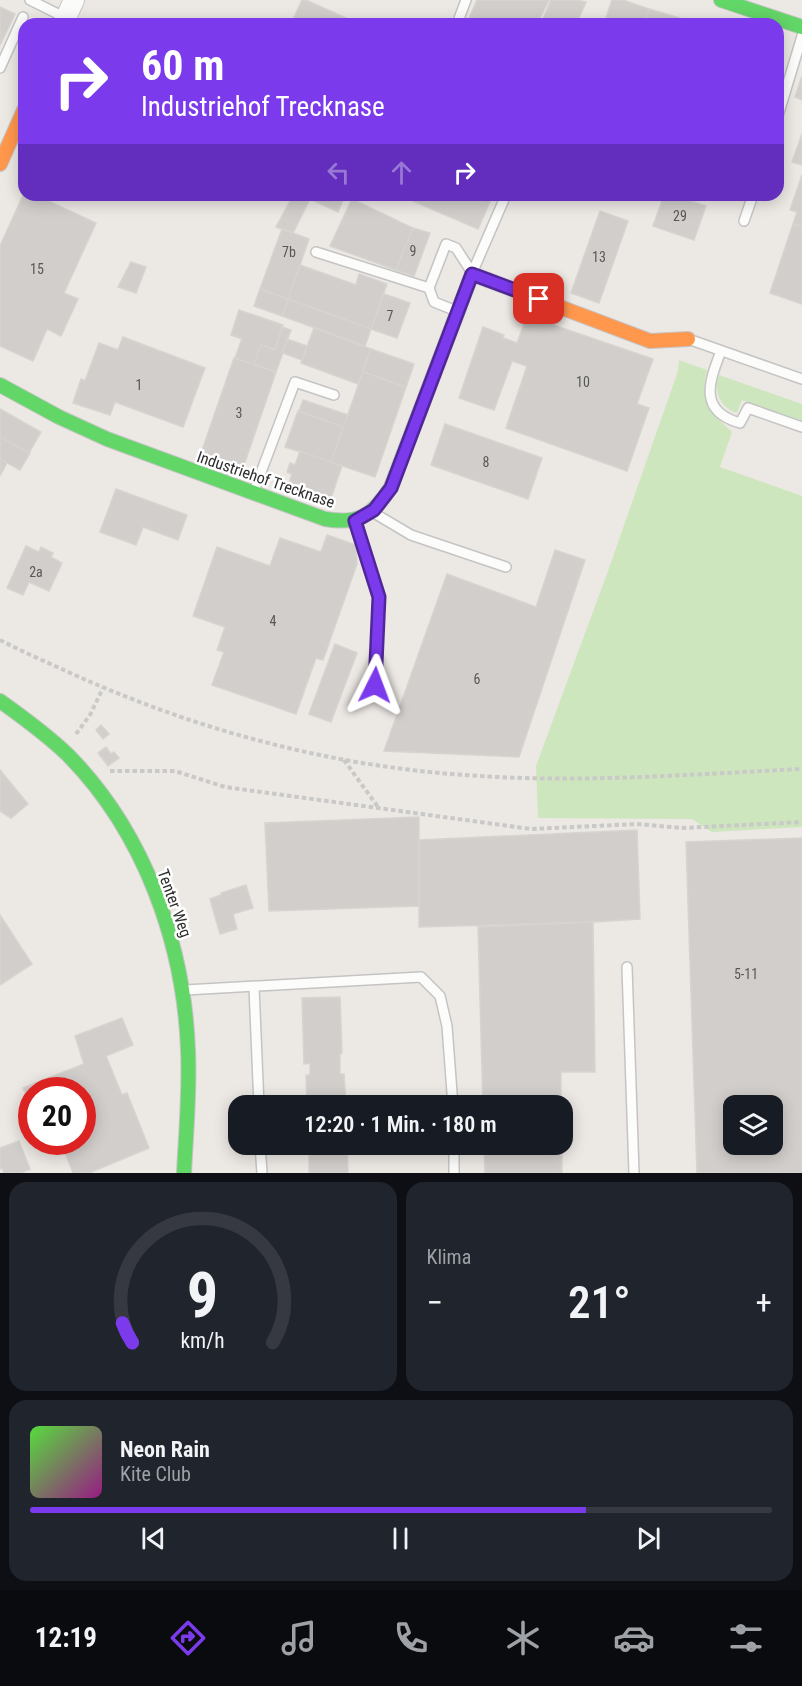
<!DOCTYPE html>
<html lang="de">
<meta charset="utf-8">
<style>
:root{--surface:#171b24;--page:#20242c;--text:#f1f3f6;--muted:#9ea1a6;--line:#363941;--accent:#7c3aed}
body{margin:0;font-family:"Roboto Condensed",sans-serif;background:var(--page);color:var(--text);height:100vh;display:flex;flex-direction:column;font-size:22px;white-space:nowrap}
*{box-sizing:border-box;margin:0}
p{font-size:20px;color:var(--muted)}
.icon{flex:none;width:33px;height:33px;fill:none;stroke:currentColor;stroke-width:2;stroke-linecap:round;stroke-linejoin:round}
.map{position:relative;height:1173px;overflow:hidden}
.panel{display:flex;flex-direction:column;gap:9px;padding:9px;background:#0d0f14;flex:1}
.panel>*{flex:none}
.top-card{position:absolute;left:18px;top:18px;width:766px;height:183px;border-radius:18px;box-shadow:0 3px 15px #0003;background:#7c3aed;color:#fff;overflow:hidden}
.controls{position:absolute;left:723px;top:1095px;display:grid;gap:12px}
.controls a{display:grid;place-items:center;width:60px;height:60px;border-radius:12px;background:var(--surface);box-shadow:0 3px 15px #0003;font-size:30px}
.speed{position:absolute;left:18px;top:1077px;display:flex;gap:12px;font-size:30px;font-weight:700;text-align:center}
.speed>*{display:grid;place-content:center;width:78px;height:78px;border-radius:50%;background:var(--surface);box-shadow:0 3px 15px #0003;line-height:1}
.speed .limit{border:9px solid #d22;background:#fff;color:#111}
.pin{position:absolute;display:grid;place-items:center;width:51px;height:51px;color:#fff;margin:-26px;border-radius:12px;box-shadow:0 3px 9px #0006}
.me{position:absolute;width:66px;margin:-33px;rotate:3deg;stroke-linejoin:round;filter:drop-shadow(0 0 4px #0008)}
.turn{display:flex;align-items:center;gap:21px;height:126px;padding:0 24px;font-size:27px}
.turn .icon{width:78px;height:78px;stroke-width:2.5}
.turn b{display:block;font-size:42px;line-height:51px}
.lanes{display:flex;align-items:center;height:57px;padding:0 24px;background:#0003;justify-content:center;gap:30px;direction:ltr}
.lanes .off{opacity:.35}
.big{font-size:45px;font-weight:600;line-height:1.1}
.panel .card{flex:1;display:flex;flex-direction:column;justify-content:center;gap:9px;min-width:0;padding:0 21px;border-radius:18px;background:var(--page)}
.panel .dial{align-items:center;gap:0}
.dial svg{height:156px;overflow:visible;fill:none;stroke:var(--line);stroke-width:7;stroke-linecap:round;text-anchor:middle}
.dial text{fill:var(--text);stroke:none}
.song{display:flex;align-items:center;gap:18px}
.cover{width:72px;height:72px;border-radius:9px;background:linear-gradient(135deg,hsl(110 70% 55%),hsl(310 70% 35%))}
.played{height:6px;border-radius:3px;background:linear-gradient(90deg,var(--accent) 75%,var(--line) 75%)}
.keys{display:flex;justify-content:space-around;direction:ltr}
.heat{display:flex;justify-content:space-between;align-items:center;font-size:33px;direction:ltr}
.panel .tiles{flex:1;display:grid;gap:9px;grid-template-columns:1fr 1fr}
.card:last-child{grid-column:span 2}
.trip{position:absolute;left:228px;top:1095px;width:345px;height:60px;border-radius:18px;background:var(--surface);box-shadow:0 3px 15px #0003;font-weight:600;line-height:60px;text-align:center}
.dock{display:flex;height:96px;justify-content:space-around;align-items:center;background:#090b0e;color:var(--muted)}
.dock .icon{width:42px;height:42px}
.dock .selected{color:var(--accent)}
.dock b{font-size:27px;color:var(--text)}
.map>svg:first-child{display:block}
.green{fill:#cee6be}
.building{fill:#d1cecb;stroke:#d7d4d0;stroke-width:1.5;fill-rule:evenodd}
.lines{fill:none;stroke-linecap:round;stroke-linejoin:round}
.lane-casing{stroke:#c5c4c5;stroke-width:12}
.street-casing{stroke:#c5c4c5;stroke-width:22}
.fast-casing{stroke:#c5c4c5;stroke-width:16}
.slow-casing{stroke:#c5c4c5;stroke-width:16}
.path{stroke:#c9c9c8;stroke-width:4;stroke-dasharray:4.5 3;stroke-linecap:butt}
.lane{stroke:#fcfcfb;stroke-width:9}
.street{stroke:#fcfcfb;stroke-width:20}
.fast{stroke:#63d668;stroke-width:14}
.slow{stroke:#ff974d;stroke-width:14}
.route-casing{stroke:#51269a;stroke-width:15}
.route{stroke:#7c3aed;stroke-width:10}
.labels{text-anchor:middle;stroke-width:5;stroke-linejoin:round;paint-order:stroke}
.number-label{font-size:14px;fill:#585857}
.street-label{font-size:16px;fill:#2e2e2e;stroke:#fff}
</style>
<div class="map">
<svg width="802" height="1173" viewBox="0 0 802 1173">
<rect width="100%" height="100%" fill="#ece8e4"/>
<g class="green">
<path d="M 679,360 L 707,370 C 699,402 709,411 732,432 L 720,467 L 802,496 L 802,827 L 712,832 L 692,819 L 538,818 L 536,766 L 608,571 L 678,371 Z"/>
<path d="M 719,375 L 802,404 L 802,421 L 742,400 L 737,413 C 720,407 713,392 719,375 Z"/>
</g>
<g class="building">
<path d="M 302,0 L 306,0 L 359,24 L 291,24 Z"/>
<path d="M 477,0 L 549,0 L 537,24 L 474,24 L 468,21 Z"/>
<path d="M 551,0 L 577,0 L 586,2 L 576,24 L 541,24 Z"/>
<path d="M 612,0 L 623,0 L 649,9 L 645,24 L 604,24 Z"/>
<path d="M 0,7 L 15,14 L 0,45 Z"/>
<path d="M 649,9 L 680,18 L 678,24 L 645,24 Z"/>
<path d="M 802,76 L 802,100 L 795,97 Z"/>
<path d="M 802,134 L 802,165 L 792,162 Z"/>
<path d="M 802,175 L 802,227 L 793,224 L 797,212 L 790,210 Z"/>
<path d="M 24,193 L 24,195 L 36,195 L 96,223 L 64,293 L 78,299 L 61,336 L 47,329 L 33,361 L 0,346 L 0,246 Z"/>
<path d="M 289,195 L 345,195 L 338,212 L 310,199 L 293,233 L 276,227 L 290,201 L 287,199 Z"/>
<path d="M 399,195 L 493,195 L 478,229 Z"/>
<path d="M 664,195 L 682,195 L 681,198 L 706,206 L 694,240 L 653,226 Z"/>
<path d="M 352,199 L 413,228 L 396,270 L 330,246 Z"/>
<path d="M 600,211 L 628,221 L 599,303 L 571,293 Z"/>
<path d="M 793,224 L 802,227 L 802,304 L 770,293 Z"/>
<path d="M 413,228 L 430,233 L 414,276 L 396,270 Z"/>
<path d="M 282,229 L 309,239 L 288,299 L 260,289 Z"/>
<path d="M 131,262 L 146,267 L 136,293 L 118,287 Z"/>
<path d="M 300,265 L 356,285 L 359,274 L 387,284 L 371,329 L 288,299 Z"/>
<path d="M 260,289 L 288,299 L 282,316 L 254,306 Z"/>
<path d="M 384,294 L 410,303 L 397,338 L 371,329 Z"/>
<path d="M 288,299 L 371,329 L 365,346 L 282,316 Z"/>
<path d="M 239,310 L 283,325 L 275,350 L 261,345 L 254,365 L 235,358 L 242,339 L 231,335 Z"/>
<path d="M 527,316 L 653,359 L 637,404 L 649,408 L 627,471 L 506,428 L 527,366 L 512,361 L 494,410 L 459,398 L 483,327 L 504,335 L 503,338 L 517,343 Z"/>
<path d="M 282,327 L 291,330 L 276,372 L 254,364 L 261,345 L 275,350 Z"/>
<path d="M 314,328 L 371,349 L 358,384 L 301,363 Z"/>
<path d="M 123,337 L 205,368 L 183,427 L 115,402 L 110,415 L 73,403 L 81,379 L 85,381 L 99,343 L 118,350 Z"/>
<path d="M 287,339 L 307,346 L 302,360 L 283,353 Z"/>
<path d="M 371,349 L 414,364 L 406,387 L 363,372 Z"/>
<path d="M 234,358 L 276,372 L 243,468 L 201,453 Z"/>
<path d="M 363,372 L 406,387 L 375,477 L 331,462 Z"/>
<path d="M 303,400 L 348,415 L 343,427 L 299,411 Z"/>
<path d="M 0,409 L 41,432 L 29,453 L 0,437 Z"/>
<path d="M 298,411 L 343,427 L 331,462 L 285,447 Z"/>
<path d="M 445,424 L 542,458 L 528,499 L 431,465 Z"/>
<path d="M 0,437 L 30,453 L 20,470 L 0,459 Z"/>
<path d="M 300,451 L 342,466 L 331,498 L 289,484 L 292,474 L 287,472 L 290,463 L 295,465 Z"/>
<path d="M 0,459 L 7,463 L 0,476 Z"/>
<path d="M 116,489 L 187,515 L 178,540 L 143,527 L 136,545 L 100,532 Z"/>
<path d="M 327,535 L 356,545 L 357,564 L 323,660 L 316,658 L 296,714 L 212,685 L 224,652 L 217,650 L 225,627 L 193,616 L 217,547 L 270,566 L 280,538 L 321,552 Z"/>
<path d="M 26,546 L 39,552 L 41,547 L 53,553 L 51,557 L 62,563 L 49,591 L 29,582 L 23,595 L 7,588 Z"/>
<path d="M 555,550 L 585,560 L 519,757 L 384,751 L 447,574 L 536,607 Z"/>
<path d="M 335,644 L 357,653 L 331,722 L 309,714 Z"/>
<path d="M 101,725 L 109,734 L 103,739 L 96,730 Z"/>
<path d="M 106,747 L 111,754 L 114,752 L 119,758 L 108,766 L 98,753 Z"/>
<path d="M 0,770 L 28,804 L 11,818 L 0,811 Z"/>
<path d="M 419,817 L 419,906 L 269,911 L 265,823 Z"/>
<path d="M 637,830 L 640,919 L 593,922 L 419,927 L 419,840 Z"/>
<path d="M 802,838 L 802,1173 L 697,1173 L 686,842 ZM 734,1106 L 772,1106 L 772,1144 L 734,1144 Z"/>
<path d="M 246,885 L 253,908 L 233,914 L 237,929 L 220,934 L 210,899 L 221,895 L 221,893 Z"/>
<path d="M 0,915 L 32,964 L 0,985 Z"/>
<path d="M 593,922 L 595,1072 L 561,1072 L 561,1106 L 483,1106 L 478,927 Z"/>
<path d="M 340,997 L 342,1053 L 340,1054 L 340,1074 L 344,1074 L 346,1106 L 307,1106 L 306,1075 L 310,1075 L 310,1063 L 304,1064 L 302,998 Z"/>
<path d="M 122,1018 L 133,1045 L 106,1056 L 122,1095 L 127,1093 L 149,1148 L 89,1173 L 73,1173 L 61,1142 L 82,1142 L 82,1090 L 32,1090 L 32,1109 L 23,1088 L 84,1064 L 75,1036 Z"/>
<path d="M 19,1141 L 30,1169 L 21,1173 L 4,1173 L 2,1168 L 0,1169 L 0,1148 Z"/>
<path d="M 309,1144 L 347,1144 L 348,1173 L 309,1173 Z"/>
<path d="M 484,1144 L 562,1144 L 562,1173 L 485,1173 Z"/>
</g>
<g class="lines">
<defs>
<g id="lane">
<path d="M 30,0 L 66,18"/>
<path d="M 457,24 L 466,0"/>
<path d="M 0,68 L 23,17"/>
<path d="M 778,116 L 802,36"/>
<path d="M 744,221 L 753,195"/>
<path d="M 316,252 L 429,288 L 446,244 L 456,248 L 471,271"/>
<path d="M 473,271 L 506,195"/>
<path d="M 429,288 L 434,302 L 454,310"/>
<path d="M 691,340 L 802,379"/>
<path d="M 721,351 C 709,382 698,411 740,423 L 748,408 L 802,427"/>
<path d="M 254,491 L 295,382 L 334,395"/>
<path d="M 374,513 L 411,535 L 506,567"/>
<path d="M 356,523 L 379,597 L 375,685"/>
<path d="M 627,967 L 634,1173"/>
<path d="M 254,987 L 259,1106"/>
<path d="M 185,990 L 421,977 L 440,996 L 447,1026 L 453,1106"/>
<path d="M 260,1144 L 262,1173"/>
<path d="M 454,1144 L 454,1173"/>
</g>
<path id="street" d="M 63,24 L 74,0"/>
<g id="fast">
<path d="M 721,0 L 802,27"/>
<path d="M 0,385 L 59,417 L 107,439 L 325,519 C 359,525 373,515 391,487 L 472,274 L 488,280"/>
<path d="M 0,701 C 24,718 47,735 68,755 C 144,832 184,943 188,1050 C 190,1091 186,1132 184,1173"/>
</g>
<g id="slow">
<path d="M 0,164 L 24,110"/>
<path d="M 488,280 L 650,341 L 688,339"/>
</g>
</defs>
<use href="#lane" class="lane-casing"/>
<use href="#street" class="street-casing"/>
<use href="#fast" class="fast-casing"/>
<use href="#slow" class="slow-casing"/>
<g class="path">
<path d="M 0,640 C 21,651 44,661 66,671 C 197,731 336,768 480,776 C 587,783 695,774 802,769"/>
<path d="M 76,734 L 90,715 L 103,688"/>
<path d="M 344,760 L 378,807"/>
<path d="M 110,771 L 175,771 L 225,787 L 531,829 L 637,824 L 682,828 L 802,822"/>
</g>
<use href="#lane" class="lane"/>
<use href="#street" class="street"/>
<use href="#fast" class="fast"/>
<use href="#slow" class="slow"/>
</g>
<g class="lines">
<defs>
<path id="route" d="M 375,685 L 379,597 L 355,521 L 374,510 L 391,488 L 472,274 L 539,299"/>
</defs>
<use href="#route" class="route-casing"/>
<use href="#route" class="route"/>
</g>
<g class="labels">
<g class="number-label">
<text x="680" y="221">29</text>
<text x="413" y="256">9</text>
<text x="289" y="257">7b</text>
<text x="599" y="262">13</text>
<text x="37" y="274">15</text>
<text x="390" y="321">7</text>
<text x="583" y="387">10</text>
<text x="139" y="390">1</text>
<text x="239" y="418">3</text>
<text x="486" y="467">8</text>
<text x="36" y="577">2a</text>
<text x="273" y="626">4</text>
<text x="477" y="684">6</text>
<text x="746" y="979">5-11</text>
</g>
<g class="street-label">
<text transform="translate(266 479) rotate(19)" y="6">Industriehof Trecknase</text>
<text transform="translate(175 903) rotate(70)" y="6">Tenter Weg</text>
</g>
</g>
</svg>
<div class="controls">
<a><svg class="icon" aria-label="layers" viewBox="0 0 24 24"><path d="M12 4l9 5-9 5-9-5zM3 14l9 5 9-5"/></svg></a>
</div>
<div class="speed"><div class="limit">20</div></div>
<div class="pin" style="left:539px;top:299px;background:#d93025"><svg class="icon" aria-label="arrive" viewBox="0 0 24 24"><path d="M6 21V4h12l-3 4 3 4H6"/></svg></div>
<svg class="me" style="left:375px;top:685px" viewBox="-20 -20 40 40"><path d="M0-17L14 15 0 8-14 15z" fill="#7c3aed" stroke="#fff" stroke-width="4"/></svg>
<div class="trip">12:20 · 1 Min. · 180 m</div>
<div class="top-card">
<div class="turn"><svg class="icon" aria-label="right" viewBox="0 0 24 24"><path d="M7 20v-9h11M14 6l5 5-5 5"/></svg><div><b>60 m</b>Industriehof Trecknase</div></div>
<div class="lanes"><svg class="icon off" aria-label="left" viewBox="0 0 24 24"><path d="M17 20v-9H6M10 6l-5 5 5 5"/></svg><svg class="icon off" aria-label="ahead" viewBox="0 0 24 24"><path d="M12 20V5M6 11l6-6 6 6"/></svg><svg class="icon" aria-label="right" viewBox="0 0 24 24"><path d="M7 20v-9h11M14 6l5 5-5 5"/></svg></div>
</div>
</div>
<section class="panel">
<div class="tiles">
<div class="card dial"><svg viewBox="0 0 100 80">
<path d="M14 69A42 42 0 1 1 86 69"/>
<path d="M14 69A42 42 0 0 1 9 59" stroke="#7c3aed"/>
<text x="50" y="56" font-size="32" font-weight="700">9</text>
<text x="50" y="72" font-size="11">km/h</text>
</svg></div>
<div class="card"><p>Klima</p>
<div class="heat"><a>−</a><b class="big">21°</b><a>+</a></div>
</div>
<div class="card">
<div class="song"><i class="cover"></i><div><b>Neon Rain</b><p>Kite Club</p></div></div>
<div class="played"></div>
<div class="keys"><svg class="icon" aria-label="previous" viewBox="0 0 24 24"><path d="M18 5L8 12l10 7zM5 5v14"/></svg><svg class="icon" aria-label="pause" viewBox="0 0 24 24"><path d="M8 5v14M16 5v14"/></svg><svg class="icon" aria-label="next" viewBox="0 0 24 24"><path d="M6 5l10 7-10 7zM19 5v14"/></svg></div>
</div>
</div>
</section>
<nav class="dock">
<b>12:19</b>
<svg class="icon selected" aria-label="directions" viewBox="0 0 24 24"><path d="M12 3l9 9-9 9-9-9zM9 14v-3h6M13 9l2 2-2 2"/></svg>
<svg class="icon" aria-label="music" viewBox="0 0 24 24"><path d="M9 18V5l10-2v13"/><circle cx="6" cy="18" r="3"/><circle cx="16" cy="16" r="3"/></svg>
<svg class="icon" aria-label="phone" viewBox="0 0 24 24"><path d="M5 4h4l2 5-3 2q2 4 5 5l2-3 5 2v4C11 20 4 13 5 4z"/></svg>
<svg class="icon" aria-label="climate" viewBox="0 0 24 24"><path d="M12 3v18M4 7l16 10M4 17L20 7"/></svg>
<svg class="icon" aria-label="car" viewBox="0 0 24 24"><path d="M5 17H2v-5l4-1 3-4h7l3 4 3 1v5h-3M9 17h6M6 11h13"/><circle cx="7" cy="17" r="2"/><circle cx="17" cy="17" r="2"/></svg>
<svg class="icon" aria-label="filters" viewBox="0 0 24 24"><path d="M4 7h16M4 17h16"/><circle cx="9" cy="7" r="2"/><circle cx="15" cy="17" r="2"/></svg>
</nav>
